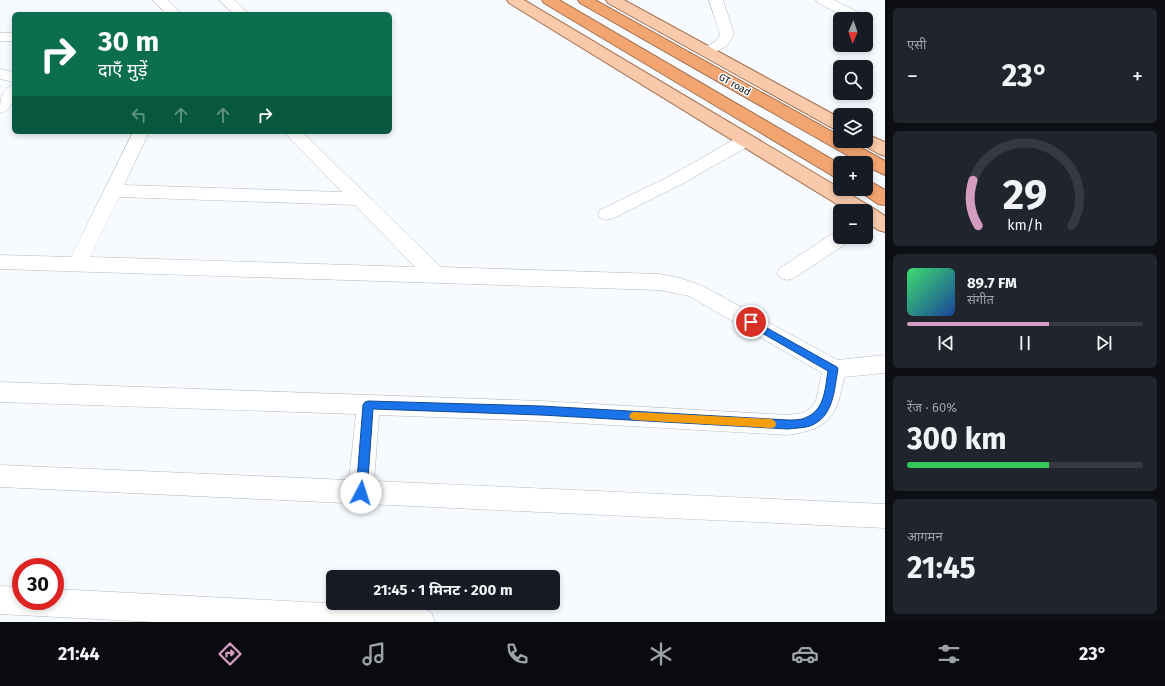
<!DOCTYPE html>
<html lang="hi">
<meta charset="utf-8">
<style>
:root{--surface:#171b24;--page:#20242c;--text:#f1f3f6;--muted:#9ea1a6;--line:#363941;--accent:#d49cc1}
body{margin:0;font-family:"Fira Sans","Noto Sans Devanagari",sans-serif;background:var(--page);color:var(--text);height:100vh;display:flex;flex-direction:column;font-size:15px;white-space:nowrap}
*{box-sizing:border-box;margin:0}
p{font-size:13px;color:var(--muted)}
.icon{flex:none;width:22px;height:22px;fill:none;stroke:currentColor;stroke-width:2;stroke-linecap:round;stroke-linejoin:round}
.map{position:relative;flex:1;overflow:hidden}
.side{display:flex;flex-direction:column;gap:8px;padding:8px;background:#0d0f14;width:280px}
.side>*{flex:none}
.hud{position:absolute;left:12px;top:12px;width:380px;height:122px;border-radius:6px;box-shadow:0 2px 6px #0003;background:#0b6e4f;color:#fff;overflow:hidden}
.needle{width:26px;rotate:182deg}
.fabs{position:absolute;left:833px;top:12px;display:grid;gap:8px}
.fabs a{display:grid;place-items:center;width:40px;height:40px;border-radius:6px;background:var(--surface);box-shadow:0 2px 6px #0003;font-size:20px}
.speed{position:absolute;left:12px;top:558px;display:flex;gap:8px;font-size:20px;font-weight:700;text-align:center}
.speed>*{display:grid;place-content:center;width:52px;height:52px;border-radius:50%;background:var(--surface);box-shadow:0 2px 6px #0003;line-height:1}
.speed .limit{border:6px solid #d22;background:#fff;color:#111}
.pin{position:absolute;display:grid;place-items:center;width:34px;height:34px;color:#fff;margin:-17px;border:2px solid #fff;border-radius:50%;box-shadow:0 1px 4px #0007}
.me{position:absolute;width:44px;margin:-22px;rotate:5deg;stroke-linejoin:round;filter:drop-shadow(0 0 3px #0008)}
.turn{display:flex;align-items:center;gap:14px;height:84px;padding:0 20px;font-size:18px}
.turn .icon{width:52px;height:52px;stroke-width:2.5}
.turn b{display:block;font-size:28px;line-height:34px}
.lanes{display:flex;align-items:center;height:38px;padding:0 20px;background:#0003;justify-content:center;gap:20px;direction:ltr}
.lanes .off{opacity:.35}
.big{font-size:30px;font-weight:700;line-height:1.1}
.side .widget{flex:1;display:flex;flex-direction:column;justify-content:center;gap:6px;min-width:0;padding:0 14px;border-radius:6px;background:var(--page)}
.side .dial{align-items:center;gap:0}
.dial svg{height:104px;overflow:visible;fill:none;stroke:var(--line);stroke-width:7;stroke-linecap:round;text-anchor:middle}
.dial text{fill:var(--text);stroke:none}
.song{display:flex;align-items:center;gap:12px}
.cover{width:48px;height:48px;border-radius:6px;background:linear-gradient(135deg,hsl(140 70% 55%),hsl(220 70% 35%))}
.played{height:4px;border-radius:2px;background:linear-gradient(90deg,var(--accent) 60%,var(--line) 60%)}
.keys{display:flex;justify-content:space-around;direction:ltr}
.heat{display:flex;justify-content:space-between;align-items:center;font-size:22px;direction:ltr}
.charge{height:6px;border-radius:3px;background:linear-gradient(90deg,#34c759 60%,var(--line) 0)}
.trip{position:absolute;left:326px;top:570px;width:234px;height:40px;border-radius:6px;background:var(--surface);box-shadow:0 2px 6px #0003;font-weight:700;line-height:40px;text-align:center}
.menu{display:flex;height:64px;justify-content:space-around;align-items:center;background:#090b0e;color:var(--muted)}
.menu .icon{width:28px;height:28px}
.menu .active{color:var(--accent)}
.menu b{font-size:18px;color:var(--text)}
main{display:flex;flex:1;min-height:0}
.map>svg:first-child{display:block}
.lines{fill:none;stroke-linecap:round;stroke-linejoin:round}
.minor-casing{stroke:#b5b9bf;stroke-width:1}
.major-casing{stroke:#a3704f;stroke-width:2}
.highway-casing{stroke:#a3704f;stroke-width:2}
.minor{fill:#fff;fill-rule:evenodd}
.major{fill:#f8c9aa;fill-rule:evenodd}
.highway{fill:#f3a571;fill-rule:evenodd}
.route{fill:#1a73e8;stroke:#114b97}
.slow{fill:#f59e0b}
.labels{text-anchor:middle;stroke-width:3;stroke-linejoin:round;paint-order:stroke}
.far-street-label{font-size:10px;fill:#0e0f11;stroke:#fff}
</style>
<main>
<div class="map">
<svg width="885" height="622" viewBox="0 0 885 622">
<rect width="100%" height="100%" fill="#f7fbff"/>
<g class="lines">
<defs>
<g id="minor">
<path d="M 153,0 L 168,0 L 181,14 L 166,14 Z"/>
<path d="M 219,0 L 234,0 L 249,14 L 234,14 Z"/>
<path d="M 709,0 L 723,0 L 734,34 L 727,46 L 707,56 L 702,55 L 700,52 C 705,44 717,45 720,34 Z"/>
<path d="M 816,0 L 834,0 L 866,16 L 868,19 L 866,22 L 866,19 L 850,19 L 818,3 Z"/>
<rect x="0" y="33" width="14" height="8"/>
<path d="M 0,69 L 14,72 L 14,82 L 0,79 Z"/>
<path d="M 14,85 C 14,97 14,109 0,113 C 0,101 0,89 14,85 Z"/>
<path d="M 133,132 L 149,132 L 124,185 L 342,192 L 284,132 L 302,132 L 441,267 L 659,274 L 680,278 L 703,286 L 837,360 L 885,355 L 885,373 L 844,377 C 837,417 829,429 788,435 L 541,421 L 379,415 L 374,481 L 885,504 L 885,528 L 0,487 L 0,465 L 349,480 L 356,414 L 0,402 L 0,382 L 541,401 L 788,415 L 803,413 L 812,407 L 816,400 L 822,373 L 689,296 L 659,290 L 0,269 L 0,255 L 71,257 ZM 119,197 L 355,205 L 415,267 L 90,257 Z"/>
<path d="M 746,135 L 752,136 L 754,140 L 752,144 L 682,184 L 614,218 L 607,220 L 600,218 L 598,214 L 600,210 L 670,176 L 740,136 Z"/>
<path d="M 840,231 L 840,237 L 852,237 L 849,242 L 794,278 L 787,280 L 780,278 L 777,273 L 780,268 L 835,232 Z"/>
<path d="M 0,586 L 21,587 L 21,601 L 55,601 L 55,589 L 421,608 L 431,612 L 435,622 L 154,622 L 0,614 Z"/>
</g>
<g id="major">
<path d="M 507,0 L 524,0 L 873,208 L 885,216 L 885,232 L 878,230 L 866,222 L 866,211 L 848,211 L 509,3 Z"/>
<path d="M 606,0 L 624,0 L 840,118 L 840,130 L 834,129 L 608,3 Z"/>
<path d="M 866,134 L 885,142 L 885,156 L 879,154 L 860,143 L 859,141 L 866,141 Z"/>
</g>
<g id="highway">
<path d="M 542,0 L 559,0 L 840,164 L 840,178 L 833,176 L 544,3 Z"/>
<path d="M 578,0 L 595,0 L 840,136 L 840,141 L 849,141 L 885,161 L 885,175 L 866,166 L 866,163 L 861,163 L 580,3 Z"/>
<path d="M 866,181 L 873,183 L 885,190 L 885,205 L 878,204 L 859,191 L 858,189 L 866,189 Z"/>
</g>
</defs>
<use href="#minor" class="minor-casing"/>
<use href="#major" class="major-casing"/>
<use href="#highway" class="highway-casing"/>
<use href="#minor" class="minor"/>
<use href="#major" class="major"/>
<use href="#highway" class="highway"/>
</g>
<path class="route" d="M 751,319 L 837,367 L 838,369 C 834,390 834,417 810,426 C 804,428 795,428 788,429 L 541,415 L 373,409 L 367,493 L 365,496 L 361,498 L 357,496 L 356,493 L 363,405 L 365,402 L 368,401 L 541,406 L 788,420 C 794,420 802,420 807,417 C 825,409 825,388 828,371 L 748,325 L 747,322 L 748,320 Z"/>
<path class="slow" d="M 634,412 L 771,419 L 775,421 L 776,424 L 775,427 L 771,428 L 634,420 L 631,419 L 629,416 L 631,413 Z"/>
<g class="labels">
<g class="far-street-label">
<text transform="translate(735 84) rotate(29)" y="4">GT road</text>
</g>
</g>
</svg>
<div class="fabs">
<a><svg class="needle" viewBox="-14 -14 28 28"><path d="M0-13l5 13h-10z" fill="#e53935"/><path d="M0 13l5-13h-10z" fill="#9ea1a6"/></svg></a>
<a><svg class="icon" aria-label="search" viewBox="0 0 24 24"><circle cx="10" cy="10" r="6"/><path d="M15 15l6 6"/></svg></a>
<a><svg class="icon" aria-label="layers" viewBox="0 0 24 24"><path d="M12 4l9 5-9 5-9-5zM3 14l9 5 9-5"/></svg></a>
<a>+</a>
<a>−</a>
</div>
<div class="speed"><div class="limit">30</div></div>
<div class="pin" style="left:751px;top:322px;background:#d93025"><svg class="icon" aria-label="arrive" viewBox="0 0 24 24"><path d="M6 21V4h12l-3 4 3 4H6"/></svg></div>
<svg class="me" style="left:361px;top:493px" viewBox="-20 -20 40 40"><circle r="19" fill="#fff"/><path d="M0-13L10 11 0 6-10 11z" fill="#1a73e8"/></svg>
<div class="trip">21:45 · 1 मिनट · 200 m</div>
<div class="hud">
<div class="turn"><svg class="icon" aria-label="right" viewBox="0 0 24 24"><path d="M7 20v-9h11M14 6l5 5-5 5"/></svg><div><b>30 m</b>दाएँ मुड़ें</div></div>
<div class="lanes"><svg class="icon off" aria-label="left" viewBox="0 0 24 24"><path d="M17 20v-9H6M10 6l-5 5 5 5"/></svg><svg class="icon off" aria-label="ahead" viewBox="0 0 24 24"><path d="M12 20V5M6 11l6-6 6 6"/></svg><svg class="icon off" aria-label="ahead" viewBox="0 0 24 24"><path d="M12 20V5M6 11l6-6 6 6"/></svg><svg class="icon" aria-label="right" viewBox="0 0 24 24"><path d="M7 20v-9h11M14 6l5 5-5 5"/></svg></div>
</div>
</div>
<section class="side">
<div class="widget"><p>एसी</p>
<div class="heat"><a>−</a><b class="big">23°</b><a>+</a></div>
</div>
<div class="widget dial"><svg viewBox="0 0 100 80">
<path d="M14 69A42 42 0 1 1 86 69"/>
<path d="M14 69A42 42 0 0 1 10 34" stroke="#d49cc1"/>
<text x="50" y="56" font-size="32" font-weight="700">29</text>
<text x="50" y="72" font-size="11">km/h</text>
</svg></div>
<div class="widget">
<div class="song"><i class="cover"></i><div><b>89.7 FM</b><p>संगीत</p></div></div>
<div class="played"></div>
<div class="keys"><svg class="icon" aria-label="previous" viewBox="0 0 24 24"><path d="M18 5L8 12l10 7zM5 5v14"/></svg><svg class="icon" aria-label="pause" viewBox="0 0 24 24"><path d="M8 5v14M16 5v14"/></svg><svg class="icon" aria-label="next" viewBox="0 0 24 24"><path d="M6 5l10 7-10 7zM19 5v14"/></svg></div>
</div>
<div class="widget"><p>रेंज · 60%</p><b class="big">300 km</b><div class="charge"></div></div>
<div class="widget"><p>आगमन</p><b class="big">21:45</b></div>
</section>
</main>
<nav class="menu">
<b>21:44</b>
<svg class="icon active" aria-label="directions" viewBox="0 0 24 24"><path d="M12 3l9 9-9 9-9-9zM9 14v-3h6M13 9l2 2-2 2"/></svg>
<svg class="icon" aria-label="music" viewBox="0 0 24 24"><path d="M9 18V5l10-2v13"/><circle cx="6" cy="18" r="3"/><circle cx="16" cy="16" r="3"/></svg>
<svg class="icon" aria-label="phone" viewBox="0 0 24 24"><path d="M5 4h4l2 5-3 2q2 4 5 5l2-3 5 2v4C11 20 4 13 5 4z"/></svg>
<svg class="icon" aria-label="climate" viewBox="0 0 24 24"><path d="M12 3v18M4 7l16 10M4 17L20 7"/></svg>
<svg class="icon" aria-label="car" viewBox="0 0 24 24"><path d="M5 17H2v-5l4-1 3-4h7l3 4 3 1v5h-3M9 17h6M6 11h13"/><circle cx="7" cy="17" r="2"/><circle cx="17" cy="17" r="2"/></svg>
<svg class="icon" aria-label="filters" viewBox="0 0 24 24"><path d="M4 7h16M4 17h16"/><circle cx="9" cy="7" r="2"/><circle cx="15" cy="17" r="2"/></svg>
<b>23°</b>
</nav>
